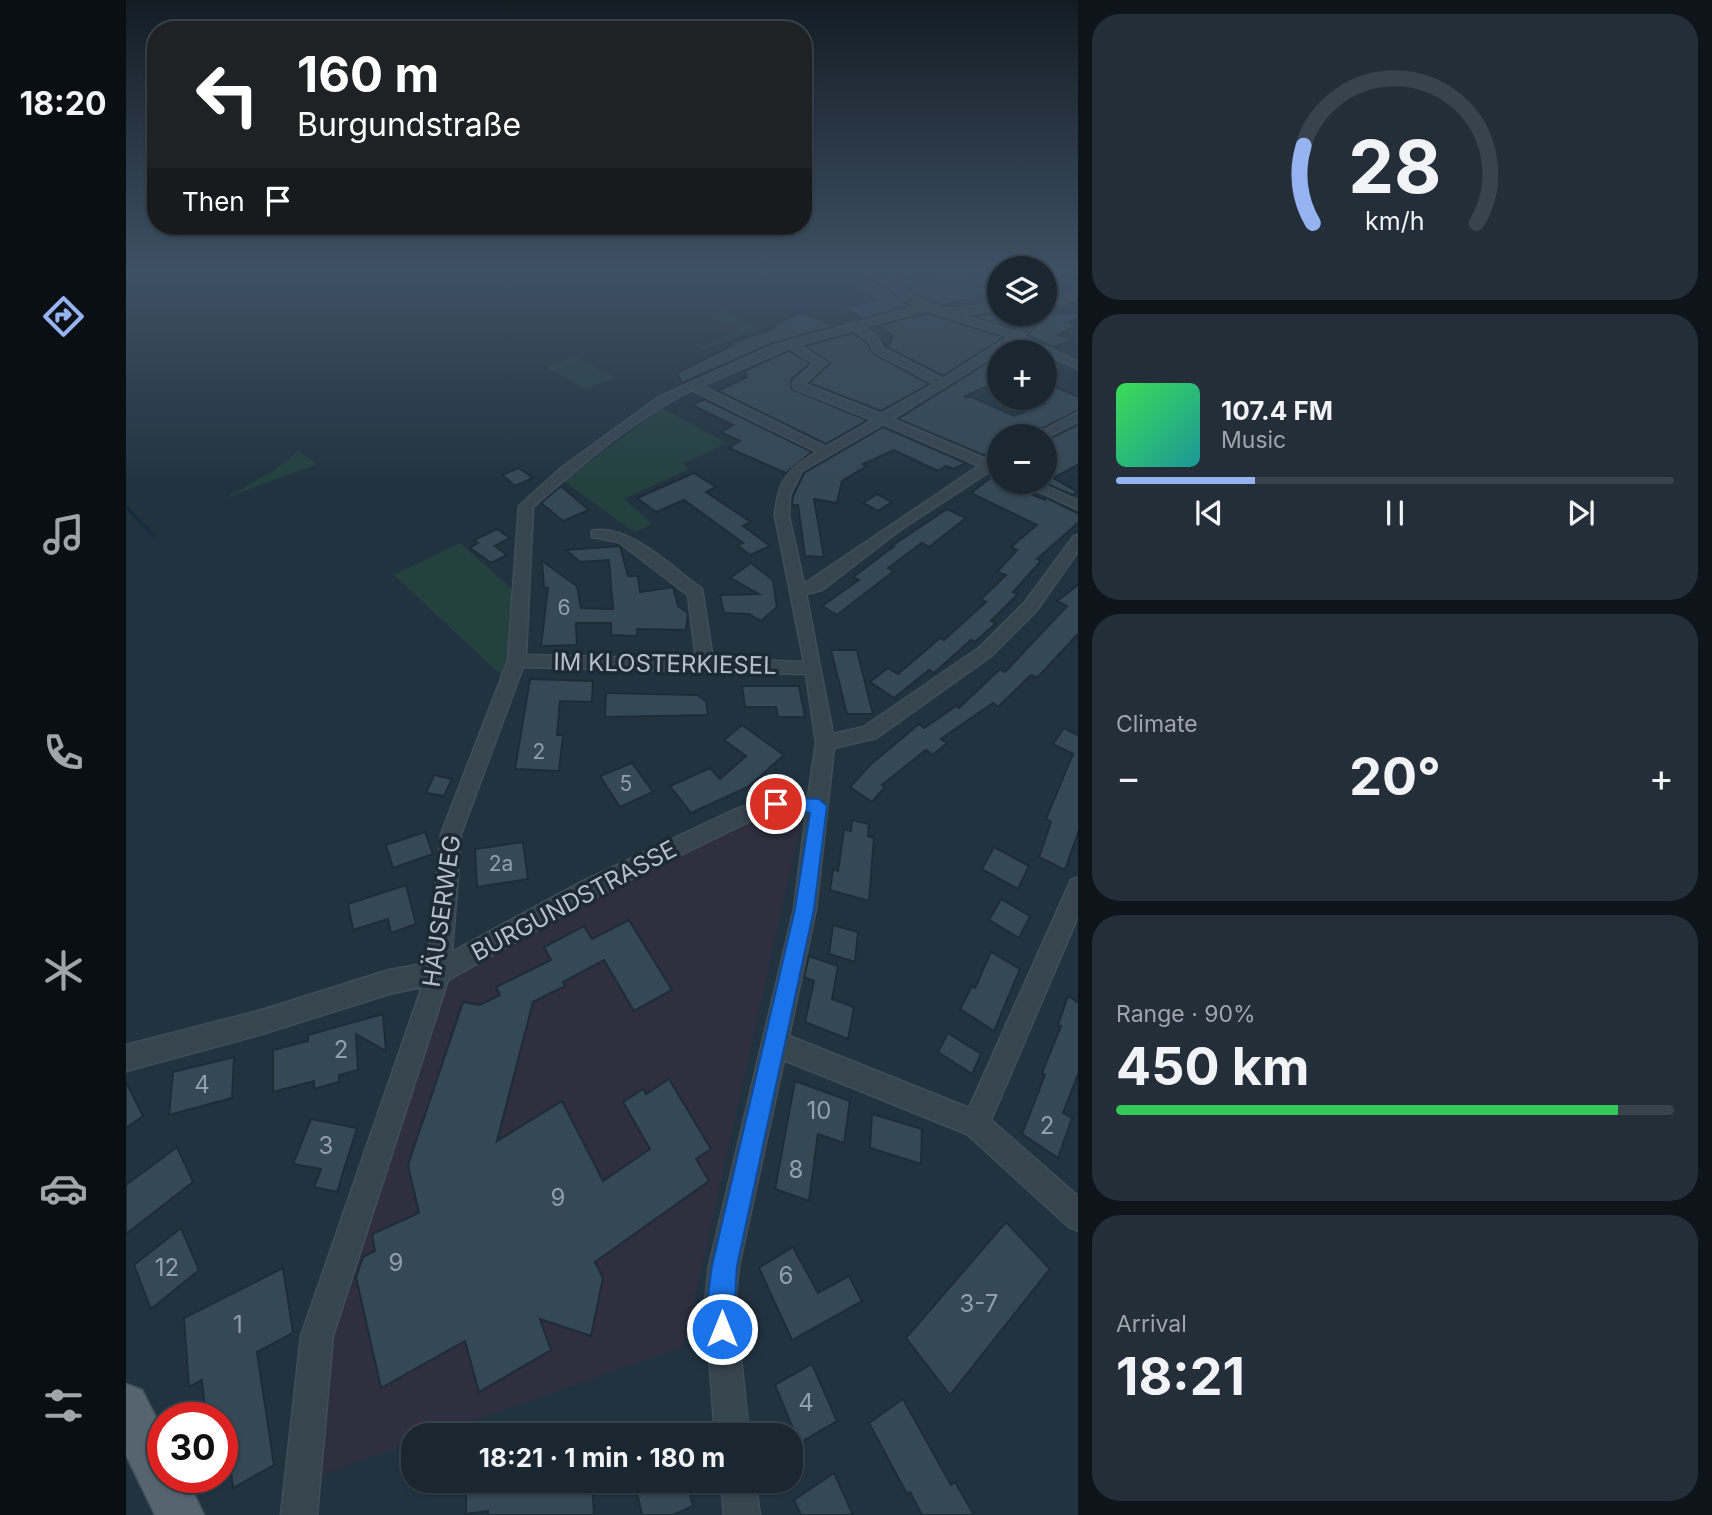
<!DOCTYPE html>
<meta charset="utf-8">
<style>
:root{--surface:#1a2630;--page:#232e38;--text:#f1f3f6;--muted:#9fa5ab;--line:#38434c;--accent:#95b2f1}
body{margin:0;font-family:Inter,sans-serif;background:var(--page);color:var(--text);height:100vh;display:flex;flex-direction:column;font-size:26px;white-space:nowrap}
*{box-sizing:border-box;margin:0}
p{font-size:23px;color:var(--muted)}
.icon{flex:none;width:38px;height:38px;fill:none;stroke:currentColor;stroke-width:2;stroke-linecap:round;stroke-linejoin:round}
.map{position:relative;flex:1;overflow:hidden}
.side{display:flex;flex-direction:column;gap:14px;padding:14px;background:#0e151a;width:634px}
.side>*{flex:none}
.guide{position:absolute;left:21px;top:21px;width:665px;height:214px;border-radius:28px;box-shadow:0 2px 5px #0004,0 0 0 2px var(--line);background:#202124;color:#fff;overflow:hidden}
.controls{position:absolute;left:861px;top:256px;display:grid;gap:14px}
.controls a{display:grid;place-items:center;width:70px;height:70px;border-radius:50%;background:var(--surface);box-shadow:0 2px 5px #0004,0 0 0 2px var(--line);font-size:35px}
.speed{position:absolute;left:21px;top:1402px;display:flex;gap:14px;font-size:35px;font-weight:700;text-align:center}
.speed>*{display:grid;place-content:center;width:91px;height:91px;border-radius:50%;background:var(--surface);box-shadow:0 2px 5px #0004,0 0 0 2px var(--line);line-height:1}
.speed .limit{border:10px solid #d22;background:#fff;color:#111}
.pin{position:absolute;display:grid;place-items:center;width:60px;height:60px;color:#fff;margin:-30px;border:4px solid #fff;border-radius:50%;box-shadow:0 2px 7px #0007}
.me{position:absolute;width:77px;margin:-38px;rotate:0deg;stroke-linejoin:round;filter:drop-shadow(0 0 5px #0008)}
.turn{display:flex;align-items:center;gap:24px;height:147px;padding:0 35px;font-size:32px}
.turn .icon{width:91px;height:91px;stroke-width:2.5}
.turn b{display:block;font-size:49px;line-height:60px}
.then{display:flex;align-items:center;height:66px;padding:0 35px;background:#0003;gap:14px;font-size:26px}
.big{font-size:52px;font-weight:700;line-height:1.1}
.side .card{flex:1;display:flex;flex-direction:column;justify-content:center;gap:10px;min-width:0;padding:0 24px;border-radius:28px;background:var(--page)}
.side .dial{align-items:center;gap:0}
.dial svg{height:182px;overflow:visible;fill:none;stroke:var(--line);stroke-width:7;stroke-linecap:round;text-anchor:middle}
.dial text{fill:var(--text);stroke:none}
.song{display:flex;align-items:center;gap:21px}
.cover{width:84px;height:84px;border-radius:10px;background:linear-gradient(135deg,hsl(130 70% 55%),hsl(180 70% 35%))}
.played{height:7px;border-radius:4px;background:linear-gradient(90deg,var(--accent) 25%,var(--line) 25%)}
.keys{display:flex;justify-content:space-around;direction:ltr}
.heat{display:flex;justify-content:space-between;align-items:center;font-size:38px;direction:ltr}
.charge{height:10px;border-radius:5px;background:linear-gradient(90deg,#34c759 90%,var(--line) 0)}
.trip{position:absolute;left:275px;top:1423px;width:402px;height:70px;border-radius:28px;background:var(--surface);box-shadow:0 2px 5px #0004,0 0 0 2px var(--line);font-weight:700;line-height:70px;text-align:center}
main{display:flex;flex:1;min-height:0}
.dock{display:flex;flex-direction:column;width:126px;justify-content:space-around;align-items:center;background:#0a0f13;color:var(--muted)}
.dock .icon{width:49px;height:49px}
.dock .current{color:var(--accent)}
.dock b{font-size:32px;color:var(--text)}
.map>svg:first-child{display:block}
.medical{fill:#2f2f40}
.green{fill:#244140}
.lines{fill:none;stroke-linecap:round;stroke-linejoin:round}
.stream{stroke:#152c3e;stroke-width:3.5}
.building{fill:#344856;stroke:#1e2c36;stroke-width:2}
.minor-casing{stroke:#404e58;stroke-width:3}
.major-casing{stroke:#404e58;stroke-width:3}
.minor{fill:#37454f;fill-rule:evenodd}
.major{fill:#55646f;fill-rule:evenodd}
.route{fill:#1a73e8;stroke:#114b97;stroke-width:2}
.labels{text-anchor:middle;stroke-width:7;stroke-linejoin:round;paint-order:stroke}
.number-label{font-size:21px;fill:#919fab}
.street-label{font-size:24px;fill:#b3bfca;stroke:#1c2a34}
.near-number-label{font-size:24px;fill:#919fab}
</style>
<main>
<nav class="dock">
<b>18:20</b>
<svg class="icon current" aria-label="directions" viewBox="0 0 24 24"><path d="M12 3l9 9-9 9-9-9zM9 14v-3h6M13 9l2 2-2 2"/></svg>
<svg class="icon" aria-label="music" viewBox="0 0 24 24"><path d="M9 18V5l10-2v13"/><circle cx="6" cy="18" r="3"/><circle cx="16" cy="16" r="3"/></svg>
<svg class="icon" aria-label="phone" viewBox="0 0 24 24"><path d="M5 4h4l2 5-3 2q2 4 5 5l2-3 5 2v4C11 20 4 13 5 4z"/></svg>
<svg class="icon" aria-label="climate" viewBox="0 0 24 24"><path d="M12 3v18M4 7l16 10M4 17L20 7"/></svg>
<svg class="icon" aria-label="car" viewBox="0 0 24 24"><path d="M5 17H2v-5l4-1 3-4h7l3 4 3 1v5h-3M9 17h6M6 11h13"/><circle cx="7" cy="17" r="2"/><circle cx="17" cy="17" r="2"/></svg>
<svg class="icon" aria-label="filters" viewBox="0 0 24 24"><path d="M4 7h16M4 17h16"/><circle cx="9" cy="7" r="2"/><circle cx="15" cy="17" r="2"/></svg>
</nav>
<div class="map">
<svg width="953" height="1515" viewBox="0 0 953 1515">
<rect width="100%" height="100%" fill="#223340"/>
<path class="medical" d="M 647,812 L 677,814 L 558,1346 L 307,1435 L 287,1435 L 287,1442 L 189,1477 L 202,1329 L 322,976 L 477,890 Z"/>
<g class="green">
<path d="M 596,310 L 633,328 L 577,350 L 571,348 L 614,331 L 582,316 Z"/>
<path d="M 448,356 L 489,378 L 459,389 L 420,368 Z"/>
<path d="M 536,408 L 601,443 L 556,464 L 563,469 L 498,499 L 526,524 L 508,532 L 438,481 Z"/>
<path d="M 173,451 L 191,464 L 100,498 L 148,470 Z"/>
<path d="M 334,543 L 387,590 L 387,642 L 377,677 L 268,575 Z"/>
</g>
<g class="lines">
<path class="stream" d="M 0,507 L 28,536"/>
</g>
<g class="building">
<path d="M 818,270 L 836,270 L 861,281 L 850,284 L 870,293 L 816,305 L 796,297 L 770,281 Z"/>
<path d="M 750,281 L 784,306 L 737,319 L 718,307 L 750,300 L 726,284 Z"/>
<path d="M 674,312 L 711,326 L 645,344 L 556,383 L 551,373 L 607,345 L 603,344 L 650,327 L 647,325 Z"/>
<path d="M 800,313 L 878,337 L 817,376 L 759,346 L 757,343 L 763,345 L 767,336 L 751,326 Z"/>
<path d="M 873,313 L 903,313 L 888,329 L 846,316 Z"/>
<path d="M 920,313 L 953,313 L 953,318 L 942,322 L 950,325 L 932,335 L 947,340 L 927,347 L 901,335 Z"/>
<path d="M 727,333 L 740,342 L 748,354 L 804,384 L 755,411 L 683,383 L 704,363 L 679,346 Z"/>
<path d="M 663,351 L 684,363 L 666,379 L 666,389 L 741,420 L 700,444 L 592,391 L 621,377 L 618,371 Z"/>
<path d="M 873,355 L 873,381 L 838,397 L 846,397 L 888,416 L 920,403 L 919,383 L 953,397 L 953,410 L 901,436 L 873,436 L 873,447 L 857,455 L 772,419 Z"/>
<path d="M 578,399 L 686,452 L 660,473 L 603,448 L 614,441 L 595,432 L 607,425 L 566,405 Z"/>
<path d="M 953,424 L 953,464 L 927,478 L 952,492 L 946,495 L 919,483 L 919,441 Z"/>
<path d="M 757,427 L 840,463 L 827,469 L 820,466 L 812,471 L 768,450 L 737,464 L 741,466 L 716,481 L 711,503 L 688,499 L 698,557 L 679,556 L 672,505 L 666,505 L 667,496 L 678,473 Z"/>
<path d="M 393,468 L 407,478 L 389,486 L 376,475 Z"/>
<path d="M 568,473 L 590,487 L 580,492 L 625,522 L 617,526 L 644,546 L 624,555 L 611,545 L 617,543 L 558,500 L 530,512 L 511,498 Z"/>
<path d="M 867,476 L 873,481 L 919,500 L 919,497 L 953,514 L 953,522 L 911,559 L 915,561 L 887,592 L 892,594 L 865,621 L 870,623 L 849,642 L 845,640 L 808,673 L 803,670 L 768,698 L 744,682 L 762,668 L 772,674 L 814,638 L 818,640 L 860,602 L 855,599 L 880,575 L 871,572 L 891,550 L 885,547 L 911,525 L 845,493 Z"/>
<path d="M 435,486 L 463,510 L 437,521 L 415,503 Z"/>
<path d="M 751,494 L 766,502 L 752,511 L 737,503 Z"/>
<path d="M 821,509 L 840,518 L 803,547 L 796,543 L 762,568 L 768,571 L 711,615 L 696,606 L 733,580 L 727,577 L 767,547 L 764,547 Z"/>
<path d="M 371,529 L 384,538 L 369,546 L 381,555 L 365,563 L 344,548 L 352,543 L 348,540 Z"/>
<path d="M 494,546 L 502,576 L 512,576 L 514,592 L 547,587 L 552,606 L 562,613 L 560,630 L 511,629 L 511,636 L 485,635 L 485,623 L 450,623 L 451,645 L 415,646 L 422,588 L 418,588 L 416,561 L 451,586 L 455,608 L 487,609 L 483,560 L 454,562 L 440,550 Z"/>
<path d="M 625,563 L 647,580 L 651,607 L 635,621 L 623,614 L 598,613 L 594,595 L 633,594 L 604,578 Z"/>
<path d="M 953,584 L 953,633 L 911,678 L 905,675 L 872,707 L 867,703 L 815,739 L 821,743 L 807,755 L 800,750 L 756,785 L 759,787 L 746,802 L 724,787 L 744,765 L 793,724 L 798,728 L 830,706 L 833,708 L 874,669 L 879,672 L 941,606 L 931,601 Z"/>
<path d="M 705,650 L 731,650 L 747,714 L 721,714 Z"/>
<path d="M 404,679 L 467,681 L 466,702 L 434,701 L 431,735 L 437,735 L 433,771 L 389,769 Z"/>
<path d="M 616,686 L 673,686 L 679,717 L 652,717 L 650,707 L 619,707 Z"/>
<path d="M 480,693 L 571,695 L 580,701 L 582,715 L 479,717 Z"/>
<path d="M 616,725 L 658,755 L 622,787 L 565,813 L 544,786 L 584,768 L 594,779 L 620,756 L 598,740 Z"/>
<path d="M 938,728 L 953,736 L 953,830 L 939,870 L 913,857 L 925,822 L 920,819 L 947,754 L 927,744 Z"/>
<path d="M 506,763 L 527,792 L 494,807 L 474,776 Z"/>
<path d="M 308,775 L 326,779 L 318,796 L 300,793 Z"/>
<path d="M 726,820 L 743,824 L 742,836 L 748,838 L 743,901 L 704,890 L 707,869 L 712,871 L 718,829 L 725,831 Z"/>
<path d="M 299,832 L 307,854 L 267,868 L 260,845 Z"/>
<path d="M 397,842 L 402,879 L 351,887 L 349,849 Z"/>
<path d="M 868,847 L 903,866 L 892,889 L 856,869 Z"/>
<path d="M 280,885 L 290,924 L 265,933 L 262,919 L 227,930 L 222,904 Z"/>
<path d="M 875,899 L 904,916 L 893,938 L 863,920 Z"/>
<path d="M 503,920 L 546,990 L 508,1011 L 478,960 L 437,982 L 439,986 L 407,1002 L 371,1141 L 436,1101 L 477,1181 L 524,1149 L 497,1102 L 517,1089 L 520,1094 L 543,1079 L 585,1149 L 570,1159 L 583,1181 L 469,1262 L 477,1278 L 465,1336 L 414,1319 L 425,1350 L 353,1392 L 339,1341 L 255,1388 L 230,1277 L 237,1257 L 249,1251 L 246,1234 L 293,1213 L 282,1165 L 337,1002 L 354,1005 L 374,995 L 370,987 L 425,960 L 418,947 L 458,926 L 466,939 Z"/>
<path d="M 707,925 L 732,932 L 729,962 L 703,954 Z"/>
<path d="M 865,952 L 894,969 L 868,1031 L 834,1009 L 846,986 L 849,988 Z"/>
<path d="M 683,956 L 712,966 L 706,999 L 728,1007 L 722,1039 L 679,1022 L 688,981 L 678,977 Z"/>
<path d="M 942,996 L 953,1003 L 953,1072 L 937,1113 L 946,1118 L 932,1158 L 896,1134 L 919,1075 L 916,1073 L 935,1026 L 932,1025 Z"/>
<path d="M 257,1014 L 260,1051 L 230,1034 L 232,1070 L 213,1075 L 213,1082 L 188,1089 L 188,1081 L 147,1092 L 147,1050 L 182,1041 L 182,1035 Z"/>
<path d="M 822,1033 L 855,1054 L 846,1074 L 812,1052 Z"/>
<path d="M 108,1057 L 106,1098 L 43,1115 L 47,1072 Z"/>
<path d="M 669,1081 L 724,1101 L 718,1143 L 692,1134 L 683,1201 L 649,1189 Z"/>
<path d="M 0,1082 L 17,1116 L 0,1128 Z"/>
<path d="M 746,1114 L 796,1129 L 795,1164 L 744,1148 Z"/>
<path d="M 185,1119 L 231,1128 L 211,1192 L 188,1187 L 195,1169 L 167,1164 Z"/>
<path d="M 51,1147 L 67,1182 L 0,1234 L 0,1185 Z"/>
<path d="M 880,1222 L 924,1269 L 824,1395 L 780,1338 Z"/>
<path d="M 55,1228 L 73,1270 L 25,1309 L 8,1265 Z"/>
<path d="M 667,1247 L 692,1293 L 723,1276 L 736,1301 L 666,1340 L 633,1268 Z"/>
<path d="M 157,1268 L 167,1333 L 131,1352 L 148,1465 L 107,1488 L 100,1435 L 96,1438 L 96,1418 L 80,1418 L 76,1380 L 63,1387 L 58,1318 Z"/>
<path d="M 686,1364 L 711,1421 L 673,1443 L 649,1385 Z"/>
<path d="M 777,1399 L 825,1485 L 829,1482 L 848,1515 L 796,1515 L 784,1492 L 781,1494 L 743,1423 Z"/>
<path d="M 708,1473 L 727,1515 L 675,1515 L 668,1500 Z"/>
<path d="M 340,1480 L 377,1480 L 377,1492 L 420,1486 L 420,1480 L 466,1480 L 468,1515 L 362,1515 L 362,1511 L 340,1514 Z"/>
<path d="M 508,1480 L 560,1480 L 567,1506 L 547,1515 L 516,1515 Z"/>
</g>
<g class="lines">
<defs>
<g id="minor">
<path d="M 740,270 L 750,270 L 758,276 L 804,270 L 764,280 C 815,315 815,311 873,303 L 873,309 L 835,315 L 889,332 L 907,313 L 918,313 L 897,336 L 953,362 L 953,369 L 891,341 L 766,419 L 862,460 L 873,458 L 873,474 L 864,471 L 771,532 L 696,590 L 680,594 L 707,734 L 738,727 L 853,648 L 899,602 L 948,536 L 953,535 L 953,550 L 911,610 L 865,656 L 750,738 L 708,748 L 690,909 L 663,1036 L 843,1108 L 945,880 L 953,877 L 953,914 L 865,1120 L 953,1197 L 953,1231 L 943,1227 L 841,1134 L 658,1060 L 613,1266 L 609,1302 L 623,1435 L 589,1435 L 579,1302 L 583,1266 L 668,909 L 680,814 L 650,812 L 622,822 L 473,895 L 322,980 L 207,1336 L 191,1515 L 155,1515 L 175,1336 L 296,987 L 263,994 L 136,1034 L 0,1071 L 0,1045 L 136,1010 L 263,970 L 302,963 L 315,834 L 382,661 L 393,506 L 434,469 L 533,397 L 646,346 L 790,307 ZM 800,310 L 879,335 L 883,337 L 817,379 L 757,348 L 750,336 L 737,327 ZM 727,330 L 742,340 L 749,352 L 809,384 L 755,414 L 678,384 L 701,363 L 673,345 ZM 663,348 L 688,363 L 668,381 L 668,388 L 747,420 L 700,447 L 576,386 ZM 566,390 L 691,452 C 662,469 651,481 649,516 L 678,662 L 587,659 L 576,589 C 548,569 502,523 466,531 L 466,537 L 493,542 L 562,595 L 570,659 L 400,655 L 407,507 C 455,465 508,419 566,390 ZM 757,424 L 853,466 L 678,584 L 663,516 L 664,495 L 676,471 ZM 397,667 L 680,674 L 690,743 L 682,797 L 650,796 L 608,810 L 457,881 L 326,952 L 335,834 Z"/>
<path d="M 839,270 L 852,270 L 873,277 L 873,283 Z"/>
<path d="M 945,270 L 953,270 L 953,273 L 947,272 Z"/>
<path d="M 953,290 L 953,297 L 919,310 L 919,304 Z"/>
<path d="M 953,412 L 953,421 L 919,438 L 907,436 Z"/>
<path d="M 890,481 L 909,481 L 953,501 L 953,510 Z"/>
<path d="M 595,1480 L 629,1480 L 634,1515 L 598,1515 Z"/>
</g>
<path id="major" d="M 0,1384 L 16,1390 L 37,1431 L 37,1477 L 60,1477 L 78,1515 L 29,1515 L 0,1455 Z"/>
</defs>
<use href="#minor" class="minor-casing"/>
<use href="#major" class="major-casing"/>
<use href="#minor" class="minor"/>
<use href="#major" class="major"/>
</g>
<linearGradient id="sky" x2="0" y2="1"><stop stop-color="#131c23"/><stop offset="0.56" stop-color="#3e5064"/><stop offset="1" stop-color="#3e5064" stop-opacity="0"/></linearGradient>
<rect width="953" height="482" fill="url(#sky)"/>
<path class="route" d="M 650,797 L 693,799 L 701,806 L 688,909 L 611,1266 C 609,1285 610,1324 605,1338 L 596,1342 L 586,1338 C 577,1316 583,1290 586,1266 L 669,909 L 684,813 L 644,809 L 642,804 L 644,799 Z"/>
<g class="labels">
<g class="number-label">
<text x="438" y="615">6</text>
<text x="413" y="759">2</text>
<text x="500" y="791">5</text>
<text x="375" y="871">2a</text>
</g>
<g class="street-label">
<text transform="translate(539 664) rotate(1)" y="8">IM KLOSTERKIESEL</text>
<text transform="translate(448 901) rotate(-28)" y="8">BURGUNDSTRASSE</text>
<text transform="translate(316 911) rotate(-82)" y="8">HÄUSERWEG</text>
</g>
<g class="near-number-label">
<text x="215" y="1058">2</text>
<text x="76" y="1093">4</text>
<text x="693" y="1119">10</text>
<text x="921" y="1134">2</text>
<text x="200" y="1154">3</text>
<text x="670" y="1178">8</text>
<text x="432" y="1206">9</text>
<text x="270" y="1271">9</text>
<text x="41" y="1276">12</text>
<text x="660" y="1284">6</text>
<text x="853" y="1312">3-7</text>
<text x="112" y="1333">1</text>
<text x="680" y="1411">4</text>
</g>
</g>
</svg>
<div class="controls">
<a><svg class="icon" aria-label="layers" viewBox="0 0 24 24"><path d="M12 4l9 5-9 5-9-5zM3 14l9 5 9-5"/></svg></a>
<a>+</a>
<a>−</a>
</div>
<div class="speed"><div class="limit">30</div></div>
<div class="pin" style="left:650px;top:804px;background:#d93025"><svg class="icon" aria-label="arrive" viewBox="0 0 24 24"><path d="M6 21V4h12l-3 4 3 4H6"/></svg></div>
<svg class="me" style="left:596px;top:1329px" viewBox="-20 -20 40 40"><circle r="17" fill="#1a73e8" stroke="#fff" stroke-width="3"/><path d="M0-11L8 9 0 5-8 9z" fill="#fff"/></svg>
<div class="trip">18:21 · 1 min · 180 m</div>
<div class="guide">
<div class="turn"><svg class="icon" aria-label="left" viewBox="0 0 24 24"><path d="M17 20v-9H6M10 6l-5 5 5 5"/></svg><div><b>160 m</b>Burgundstraße</div></div>
<div class="then">Then<svg class="icon" aria-label="arrive" viewBox="0 0 24 24"><path d="M6 21V4h12l-3 4 3 4H6"/></svg></div>
</div>
</div>
<section class="side">
<div class="card dial"><svg viewBox="0 0 100 80">
<path d="M14 69A42 42 0 1 1 86 69"/>
<path d="M14 69A42 42 0 0 1 10 35" stroke="#95b2f1"/>
<text x="50" y="56" font-size="32" font-weight="700">28</text>
<text x="50" y="72" font-size="11">km/h</text>
</svg></div>
<div class="card">
<div class="song"><i class="cover"></i><div><b>107.4 FM</b><p>Music</p></div></div>
<div class="played"></div>
<div class="keys"><svg class="icon" aria-label="previous" viewBox="0 0 24 24"><path d="M18 5L8 12l10 7zM5 5v14"/></svg><svg class="icon" aria-label="pause" viewBox="0 0 24 24"><path d="M8 5v14M16 5v14"/></svg><svg class="icon" aria-label="next" viewBox="0 0 24 24"><path d="M6 5l10 7-10 7zM19 5v14"/></svg></div>
</div>
<div class="card"><p>Climate</p>
<div class="heat"><a>−</a><b class="big">20°</b><a>+</a></div>
</div>
<div class="card"><p>Range · 90%</p><b class="big">450 km</b><div class="charge"></div></div>
<div class="card"><p>Arrival</p><b class="big">18:21</b></div>
</section>
</main>
